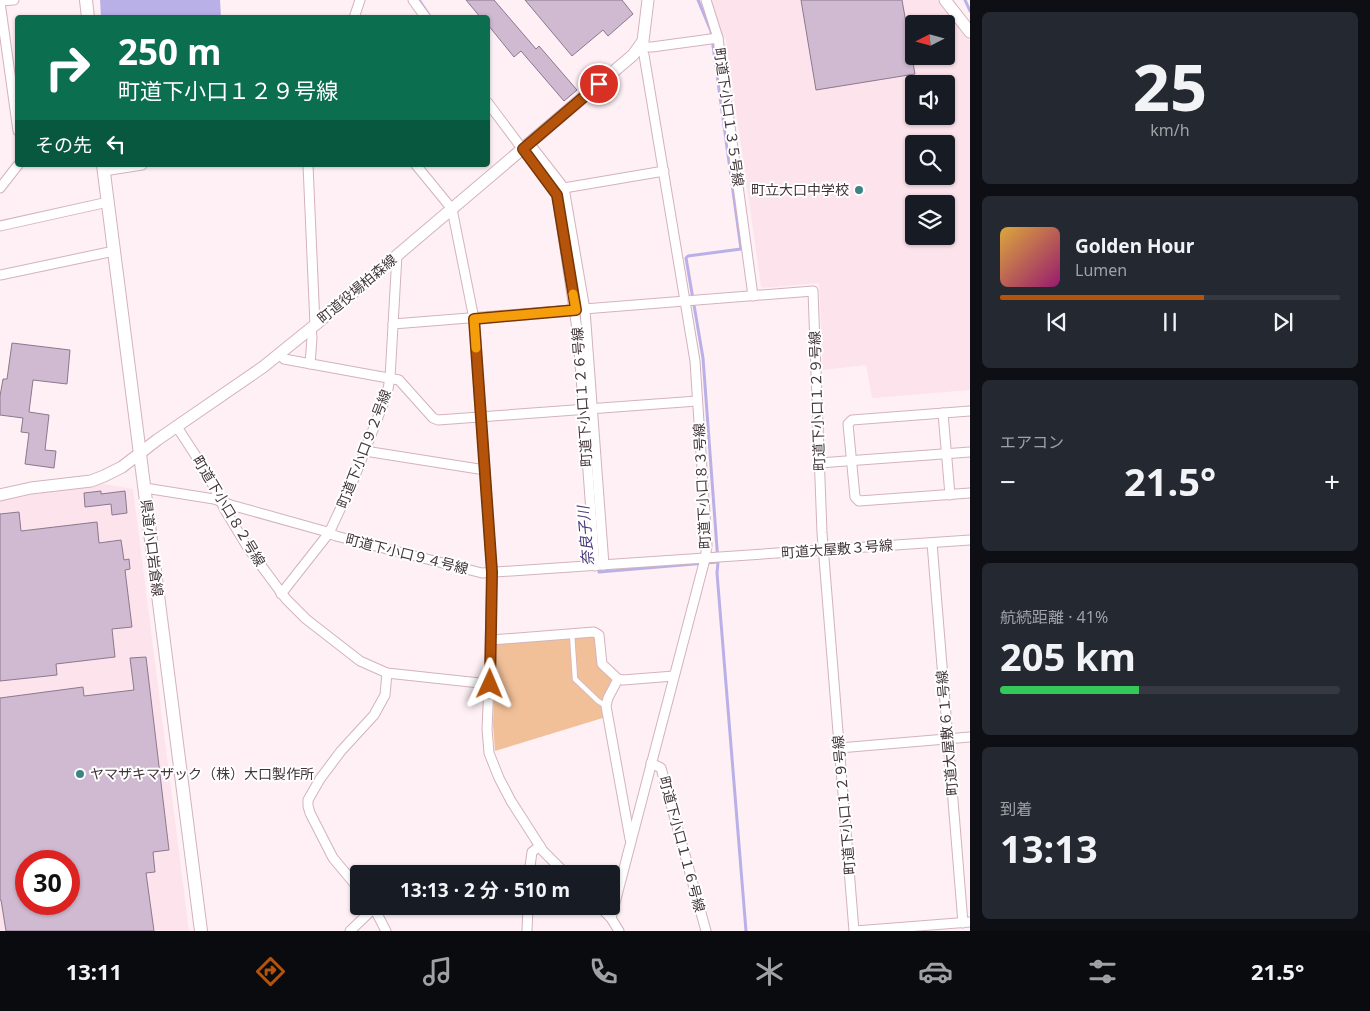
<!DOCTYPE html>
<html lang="ja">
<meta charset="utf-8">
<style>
:root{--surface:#171b24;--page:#242831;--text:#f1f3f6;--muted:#9ea1a6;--line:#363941;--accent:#b45309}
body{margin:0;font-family:"Noto Sans","Noto Sans JP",sans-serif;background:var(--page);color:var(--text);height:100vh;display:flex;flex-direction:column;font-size:19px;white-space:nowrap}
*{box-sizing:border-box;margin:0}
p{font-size:16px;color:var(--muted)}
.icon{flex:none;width:28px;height:28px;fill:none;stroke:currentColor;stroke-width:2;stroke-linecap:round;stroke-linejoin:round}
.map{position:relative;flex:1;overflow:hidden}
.sheet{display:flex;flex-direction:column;gap:12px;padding:12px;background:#0d0f14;width:400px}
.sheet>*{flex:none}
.guide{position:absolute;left:15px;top:15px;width:475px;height:152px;border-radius:5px;box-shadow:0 1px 4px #0004;background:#0b6e4f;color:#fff;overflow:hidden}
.needle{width:32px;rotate:264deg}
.controls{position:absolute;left:905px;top:15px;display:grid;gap:10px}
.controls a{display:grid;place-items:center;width:50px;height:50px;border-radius:5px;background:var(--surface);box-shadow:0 1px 4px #0004;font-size:25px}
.speed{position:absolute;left:15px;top:850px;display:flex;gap:10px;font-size:25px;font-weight:700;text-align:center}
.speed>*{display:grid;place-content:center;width:65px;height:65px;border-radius:50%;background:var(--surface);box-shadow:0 1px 4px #0004;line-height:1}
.speed .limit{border:8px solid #d22;background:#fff;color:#111}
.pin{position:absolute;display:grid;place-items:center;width:42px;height:42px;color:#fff;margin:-21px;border:2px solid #fff;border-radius:50%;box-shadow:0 1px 5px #0007}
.me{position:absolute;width:55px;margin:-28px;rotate:1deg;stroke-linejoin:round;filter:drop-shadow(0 0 4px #0008)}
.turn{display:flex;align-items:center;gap:18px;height:105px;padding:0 20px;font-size:22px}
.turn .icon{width:65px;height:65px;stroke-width:2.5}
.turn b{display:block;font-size:35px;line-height:42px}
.then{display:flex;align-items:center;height:48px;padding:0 20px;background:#0003;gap:10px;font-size:19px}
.big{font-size:38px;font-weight:700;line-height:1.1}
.sheet .tile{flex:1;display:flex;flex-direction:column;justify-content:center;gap:8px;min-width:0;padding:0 18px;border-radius:8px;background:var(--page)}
.sheet .dial{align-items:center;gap:0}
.dial b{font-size:65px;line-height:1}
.song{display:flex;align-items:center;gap:15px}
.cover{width:60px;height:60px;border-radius:8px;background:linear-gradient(135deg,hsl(40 70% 55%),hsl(320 70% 35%))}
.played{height:5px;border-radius:2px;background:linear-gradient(90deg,var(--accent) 60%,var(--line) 60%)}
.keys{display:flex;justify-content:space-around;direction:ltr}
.heat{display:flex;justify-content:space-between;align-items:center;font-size:28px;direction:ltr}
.charge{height:8px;border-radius:4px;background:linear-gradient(90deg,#34c759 41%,var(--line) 0)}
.trip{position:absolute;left:350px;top:865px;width:270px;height:50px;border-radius:5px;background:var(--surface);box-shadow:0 1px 4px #0004;font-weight:700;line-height:50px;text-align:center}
.tab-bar{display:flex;height:80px;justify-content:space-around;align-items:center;background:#090b0e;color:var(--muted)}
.tab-bar .icon{width:35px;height:35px}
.tab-bar .selected{color:var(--accent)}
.tab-bar b{font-size:22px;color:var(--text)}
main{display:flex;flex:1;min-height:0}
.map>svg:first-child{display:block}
.built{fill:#fde3eb;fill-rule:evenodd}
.green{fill:#f1c099}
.water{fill:#b9b0e7}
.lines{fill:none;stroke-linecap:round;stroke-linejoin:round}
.stream{stroke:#b9b0e7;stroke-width:3}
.building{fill:#cfbad1;stroke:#8c788d;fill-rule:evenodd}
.service-casing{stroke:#d3b3bd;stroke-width:6}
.minor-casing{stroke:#d3b3bd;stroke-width:11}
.tertiary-casing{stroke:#d3b3bd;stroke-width:13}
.secondary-casing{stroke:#d3b3bd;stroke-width:14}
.service{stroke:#fff;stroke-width:4.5}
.minor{stroke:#fff;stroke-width:9}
.tertiary{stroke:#fff;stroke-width:11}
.secondary{stroke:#fff;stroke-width:12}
.route-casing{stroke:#753606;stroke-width:12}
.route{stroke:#b45309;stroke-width:9}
.slow{stroke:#f59e0b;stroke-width:9}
.poi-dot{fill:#3c8586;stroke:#fff;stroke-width:2}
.labels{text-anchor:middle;stroke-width:4;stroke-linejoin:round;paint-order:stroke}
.street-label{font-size:14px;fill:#423539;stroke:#fff}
.poi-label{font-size:14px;fill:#423539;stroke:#fff;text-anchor:end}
.water-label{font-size:15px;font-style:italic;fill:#49387a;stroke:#fff}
</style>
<main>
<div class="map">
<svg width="970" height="931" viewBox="0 0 970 931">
<rect width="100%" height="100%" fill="#fef0f5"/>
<g class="built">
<path d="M 709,0 L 937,0 L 970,41 L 970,390 L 872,398 L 866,365 L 823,370 L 819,283 L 763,288 L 761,286 L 726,40 L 721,31 ZM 914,24 L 946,24 L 946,56 L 914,56 ZM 914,84 L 946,84 L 946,116 L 914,116 ZM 914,144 L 946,144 L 946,176 L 914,176 ZM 914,204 L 946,204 L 946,236 L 914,236 Z"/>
<path d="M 103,484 L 133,489 L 189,931 L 0,931 L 0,501 L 45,492 ZM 26,861 L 69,861 L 69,904 L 26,904 Z"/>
</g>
<path class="green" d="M 593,636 L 597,639 L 613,683 L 606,717 L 495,751 L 493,725 L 496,645 L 499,642 Z"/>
<path class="water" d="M 100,0 L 220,0 L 221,17 L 101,17 Z"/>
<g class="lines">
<g class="stream">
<path d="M 419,0 L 431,18"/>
<path d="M 698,0 L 711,31 L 741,249 L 688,256 L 686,258 L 703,358 L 718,562 L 717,573 L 746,931"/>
<path d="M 965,0 L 970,11"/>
<path d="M 528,149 L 559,190 L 560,195"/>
<path d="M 568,240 L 581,317 L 588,408"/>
<path d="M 598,546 L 599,560"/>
<path d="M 599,566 L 599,572 L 718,562"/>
</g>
</g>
<g class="building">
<path d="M 466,0 L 494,0 L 536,49 L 539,46 L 577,90 L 564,101 L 521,51 L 514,57 L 488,25 L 488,18 L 481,18 Z"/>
<path d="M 525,0 L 622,0 L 633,14 L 608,36 L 603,30 L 572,56 Z"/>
<path d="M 801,0 L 902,0 L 915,74 L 816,90 Z"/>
<path d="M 12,343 L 70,350 L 67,384 L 33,380 L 29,412 L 49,415 L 45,450 L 56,451 L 54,468 L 25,464 L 29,433 L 21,432 L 23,418 L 0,415 L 0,396 L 3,379 L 7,379 Z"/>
<path d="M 101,491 L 101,494 L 125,491 L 127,513 L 112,515 L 111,504 L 85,507 L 84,493 Z"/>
<path d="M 19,512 L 21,531 L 97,522 L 99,543 L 121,540 L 124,560 L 129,559 L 130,569 L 125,570 L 132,627 L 112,629 L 115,657 L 56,664 L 57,675 L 0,681 L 0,514 Z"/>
<path d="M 146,657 L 169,850 L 153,852 L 155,872 L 146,873 L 154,931 L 6,931 L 1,900 L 0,900 L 0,698 L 83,687 L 84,696 L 134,690 L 130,658 ZM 26,861 L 69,861 L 69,904 L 26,904 Z"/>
</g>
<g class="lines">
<defs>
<path id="service" d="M 572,634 L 575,679 L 598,701 L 606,706"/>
<g id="minor">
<path d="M 413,0 L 426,18"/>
<path d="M 706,0 L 718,38 L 753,296"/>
<path d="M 0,1 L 14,0"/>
<path d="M 0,2 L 18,131"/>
<path d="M 354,18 L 360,0"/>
<path d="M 488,103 L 557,195 L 578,336 L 595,566"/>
<path d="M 529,143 L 564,188 L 585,310 L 604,565"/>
<path d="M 308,165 L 315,325"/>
<path d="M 416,165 L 452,209 L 474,319 L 492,573 L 489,684"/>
<path d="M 104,171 L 142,165"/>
<path d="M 0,188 L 18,165"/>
<path d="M 564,188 L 664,171"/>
<path d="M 0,226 L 108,202"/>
<path d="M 0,275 L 114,251"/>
<path d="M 393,324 L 813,291 L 822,533 L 854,931"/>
<path d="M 280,354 L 284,359 L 399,380 L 433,418 L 438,420 L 697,401"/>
<path d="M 310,364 L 312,338 L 311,328"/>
<path d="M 970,411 L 852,420 L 848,424 L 855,497 L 859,501 L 970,493"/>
<path d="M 943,413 L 950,495"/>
<path d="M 177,427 L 207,473 L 225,510 L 248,548 L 286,599 L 306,619 L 360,661 L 387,673 L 489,684 L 487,729 L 489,753 L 499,778 L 511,801 L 543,851 L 566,874"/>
<path d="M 365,451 L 485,470"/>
<path d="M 819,463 L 970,452"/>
<path d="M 145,488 L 214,499 L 231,505 L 324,531 L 336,536 L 482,573 L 970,540"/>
<path d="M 932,543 L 963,923"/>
<path d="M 281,594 L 329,533 L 351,486 L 387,394 L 390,378 L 397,255"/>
<path d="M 491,640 L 594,632 L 599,635 L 602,664 L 618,679 L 623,680 L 674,676"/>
<path d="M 618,679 L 608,698 L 606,706 L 630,839"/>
<path d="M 839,748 L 970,737"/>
<path d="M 651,763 L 661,768 L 706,931"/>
<path d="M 529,874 L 532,852 L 540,846"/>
<path d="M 359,889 L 333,858 L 310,813 L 308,806 L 308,800 L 320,779 L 341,751 L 374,715 L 385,695 L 387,673"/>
<path d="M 373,906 L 386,931"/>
<path d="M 599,906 L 611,918 L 619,931"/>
<path d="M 611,918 L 705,559 L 707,545 L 695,361 L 644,55 L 640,47 L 652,47 L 718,38"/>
<path d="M 350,931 L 374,908"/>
<path d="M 527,931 L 528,906"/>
<path d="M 855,931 L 970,922"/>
</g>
<g id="tertiary">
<path d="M 945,0 L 970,32"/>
<path d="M 0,495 L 31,488 L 91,481 L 104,476 L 122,467 L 157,440 L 263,367 L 315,325 L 633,55 L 643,41 L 648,0"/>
</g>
<g id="secondary">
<path d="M 86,0 L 88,18"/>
<path d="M 103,165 L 201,931"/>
</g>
</defs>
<use href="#service" class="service-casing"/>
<use href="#minor" class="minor-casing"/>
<use href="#tertiary" class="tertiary-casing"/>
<use href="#secondary" class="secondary-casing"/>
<use href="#service" class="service"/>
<use href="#minor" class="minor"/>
<use href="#tertiary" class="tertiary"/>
<use href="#secondary" class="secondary"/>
</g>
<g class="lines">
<defs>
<path id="route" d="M 490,684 L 492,572 L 474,319 L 576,310 L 557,195 L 523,149 L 599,84"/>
</defs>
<use href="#route" class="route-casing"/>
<use href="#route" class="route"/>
<path class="slow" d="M 476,348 L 474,319 L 576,310 L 573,294"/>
</g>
<g class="poi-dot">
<circle cx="859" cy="190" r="5"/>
<circle cx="80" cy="774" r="5"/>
</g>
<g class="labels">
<g class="street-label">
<text transform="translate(729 117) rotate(82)" y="5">町道下小口１３５号線</text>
<text transform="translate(357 289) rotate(-40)" y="5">町道役場柏森線</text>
<text transform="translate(582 397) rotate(-94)" y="5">町道下小口１２６号線</text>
<text transform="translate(817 401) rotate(-92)" y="5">町道下小口１２９号線</text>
<text transform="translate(364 449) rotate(-69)" y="5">町道下小口９２号線</text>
<text transform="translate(702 486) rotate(-93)" y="5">町道下小口８３号線</text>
<text transform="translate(229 511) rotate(59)" y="5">町道下小口８２号線</text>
<text transform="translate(152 548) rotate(83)" y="5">県道小口岩倉線</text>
<text transform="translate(837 549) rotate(-4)" y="5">町道大屋敷３号線</text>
<text transform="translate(407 554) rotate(14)" y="5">町道下小口９４号線</text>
<text transform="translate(947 733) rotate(-95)" y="5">町道大屋敷６１号線</text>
<text transform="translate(844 805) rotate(-95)" y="5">町道下小口１２９号線</text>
<text transform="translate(682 844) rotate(75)" y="5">町道下小口１１６号線</text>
</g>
<g class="poi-label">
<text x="849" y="195">町立大口中学校</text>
<text x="90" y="779" text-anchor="start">ヤマザキマザック（株）大口製作所</text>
</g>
<g class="water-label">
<text transform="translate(586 536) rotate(-95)" y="5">奈良子川</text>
</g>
</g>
</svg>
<div class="controls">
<a><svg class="needle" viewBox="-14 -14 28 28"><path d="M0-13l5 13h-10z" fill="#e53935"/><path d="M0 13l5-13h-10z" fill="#9ea1a6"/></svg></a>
<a><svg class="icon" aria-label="sound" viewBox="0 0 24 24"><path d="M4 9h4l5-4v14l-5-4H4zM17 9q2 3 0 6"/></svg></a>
<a><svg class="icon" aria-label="search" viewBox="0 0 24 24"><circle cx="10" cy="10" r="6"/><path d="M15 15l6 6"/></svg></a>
<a><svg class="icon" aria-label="layers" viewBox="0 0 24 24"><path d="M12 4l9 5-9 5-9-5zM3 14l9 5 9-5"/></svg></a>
</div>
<div class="speed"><div class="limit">30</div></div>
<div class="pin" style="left:599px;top:84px;background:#d93025"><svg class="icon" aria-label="arrive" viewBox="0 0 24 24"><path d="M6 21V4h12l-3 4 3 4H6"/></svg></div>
<svg class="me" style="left:490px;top:684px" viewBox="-20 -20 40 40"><path d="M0-17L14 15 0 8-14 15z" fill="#b45309" stroke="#fff" stroke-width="4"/></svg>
<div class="trip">13:13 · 2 分 · 510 m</div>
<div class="guide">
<div class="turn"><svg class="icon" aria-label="right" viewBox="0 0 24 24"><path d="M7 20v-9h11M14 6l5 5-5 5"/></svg><div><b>250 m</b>町道下小口１２９号線</div></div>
<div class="then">その先<svg class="icon" aria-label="left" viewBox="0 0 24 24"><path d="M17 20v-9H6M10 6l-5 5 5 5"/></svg></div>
</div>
</div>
<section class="sheet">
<div class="tile dial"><b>25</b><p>km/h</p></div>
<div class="tile">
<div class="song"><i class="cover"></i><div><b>Golden Hour</b><p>Lumen</p></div></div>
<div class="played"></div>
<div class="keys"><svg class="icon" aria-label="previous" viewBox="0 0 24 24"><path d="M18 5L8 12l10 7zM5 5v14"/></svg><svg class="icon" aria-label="pause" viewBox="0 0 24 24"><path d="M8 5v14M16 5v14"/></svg><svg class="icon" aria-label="next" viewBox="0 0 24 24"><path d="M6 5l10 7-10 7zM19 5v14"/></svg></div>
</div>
<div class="tile"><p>エアコン</p>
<div class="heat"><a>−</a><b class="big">21.5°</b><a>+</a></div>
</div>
<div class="tile"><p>航続距離 · 41%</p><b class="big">205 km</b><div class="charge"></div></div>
<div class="tile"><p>到着</p><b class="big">13:13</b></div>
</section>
</main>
<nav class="tab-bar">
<b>13:11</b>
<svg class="icon selected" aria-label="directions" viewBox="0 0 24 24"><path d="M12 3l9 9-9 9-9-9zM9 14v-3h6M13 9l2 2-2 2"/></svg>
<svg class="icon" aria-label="music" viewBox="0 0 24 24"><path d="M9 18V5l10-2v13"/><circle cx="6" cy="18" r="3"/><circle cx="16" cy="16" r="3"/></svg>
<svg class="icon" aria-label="phone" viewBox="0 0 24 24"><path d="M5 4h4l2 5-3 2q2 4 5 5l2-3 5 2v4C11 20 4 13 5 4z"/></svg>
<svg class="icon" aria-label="climate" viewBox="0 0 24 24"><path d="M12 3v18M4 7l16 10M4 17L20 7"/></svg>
<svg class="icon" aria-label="car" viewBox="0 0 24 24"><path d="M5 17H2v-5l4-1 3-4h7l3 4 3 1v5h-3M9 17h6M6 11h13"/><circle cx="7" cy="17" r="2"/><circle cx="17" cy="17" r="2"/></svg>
<svg class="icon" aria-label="filters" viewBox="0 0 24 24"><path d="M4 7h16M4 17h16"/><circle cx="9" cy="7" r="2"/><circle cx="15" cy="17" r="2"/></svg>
<b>21.5°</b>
</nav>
